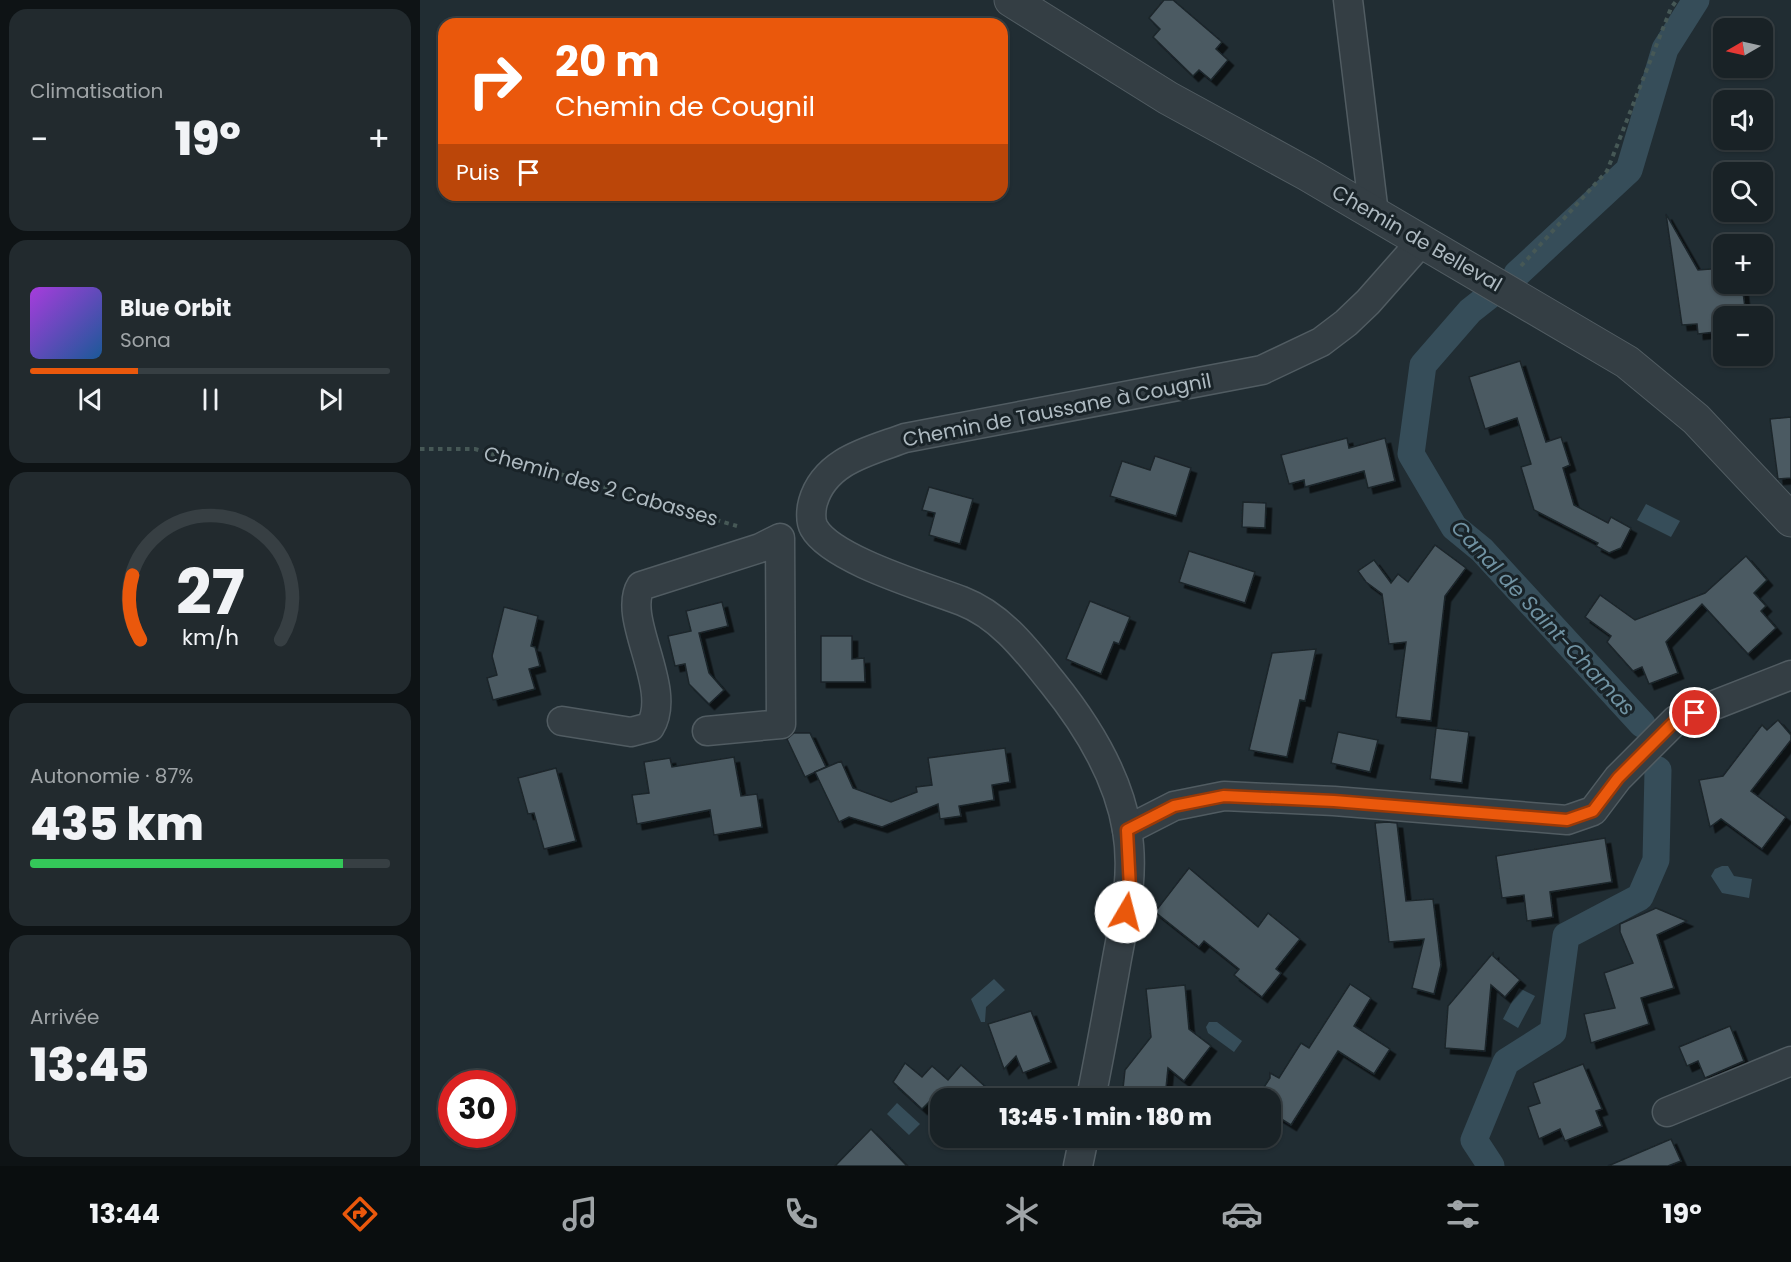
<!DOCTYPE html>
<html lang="fr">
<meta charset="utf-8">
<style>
:root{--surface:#192226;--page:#222a2e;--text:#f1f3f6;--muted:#9fa4a7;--line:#373f43;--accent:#ea580c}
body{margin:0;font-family:Poppins,sans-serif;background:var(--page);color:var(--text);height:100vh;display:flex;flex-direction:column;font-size:22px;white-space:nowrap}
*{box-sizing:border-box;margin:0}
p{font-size:20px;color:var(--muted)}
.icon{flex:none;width:33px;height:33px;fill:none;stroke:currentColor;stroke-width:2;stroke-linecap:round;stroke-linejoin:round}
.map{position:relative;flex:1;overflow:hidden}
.side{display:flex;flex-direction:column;gap:9px;padding:9px;background:#0e1315;width:420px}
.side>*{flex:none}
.guide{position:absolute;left:18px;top:18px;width:570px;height:183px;border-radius:18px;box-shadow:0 2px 4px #0004,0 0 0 2px var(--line);background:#ea580c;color:#fff;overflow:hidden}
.needle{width:39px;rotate:261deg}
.fabs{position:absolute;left:1293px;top:18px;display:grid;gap:12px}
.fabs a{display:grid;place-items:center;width:60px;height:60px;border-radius:12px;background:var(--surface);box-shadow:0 2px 4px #0004,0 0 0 2px var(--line);font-size:30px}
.speed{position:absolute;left:18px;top:1070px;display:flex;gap:12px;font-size:30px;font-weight:700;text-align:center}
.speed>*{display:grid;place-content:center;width:78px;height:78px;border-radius:50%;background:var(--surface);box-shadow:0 2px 4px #0004,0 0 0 2px var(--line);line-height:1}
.speed .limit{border:9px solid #d22;background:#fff;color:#111}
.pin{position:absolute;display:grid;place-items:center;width:51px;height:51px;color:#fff;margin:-26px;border:3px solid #fff;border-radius:50%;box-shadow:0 2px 6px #0007}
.me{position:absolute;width:66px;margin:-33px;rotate:8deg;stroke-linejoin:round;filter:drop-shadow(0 0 4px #0008)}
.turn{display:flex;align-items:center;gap:21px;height:126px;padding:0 18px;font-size:27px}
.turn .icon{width:78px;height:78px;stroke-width:2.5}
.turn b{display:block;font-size:42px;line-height:51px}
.then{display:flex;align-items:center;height:57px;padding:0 18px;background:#0003;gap:12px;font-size:22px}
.big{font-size:45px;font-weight:800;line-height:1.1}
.side .card{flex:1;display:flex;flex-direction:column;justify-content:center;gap:9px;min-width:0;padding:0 21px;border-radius:18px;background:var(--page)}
.side .dial{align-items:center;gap:0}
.dial svg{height:156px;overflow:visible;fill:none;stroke:var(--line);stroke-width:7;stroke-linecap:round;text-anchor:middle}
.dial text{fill:var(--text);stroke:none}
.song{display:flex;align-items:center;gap:18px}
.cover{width:72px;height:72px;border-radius:9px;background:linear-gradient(135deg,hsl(280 70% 55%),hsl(210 70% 35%))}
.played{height:6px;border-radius:3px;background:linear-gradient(90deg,var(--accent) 30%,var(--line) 30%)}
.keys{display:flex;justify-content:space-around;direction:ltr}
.heat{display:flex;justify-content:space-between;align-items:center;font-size:33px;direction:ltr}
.charge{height:9px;border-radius:4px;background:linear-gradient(90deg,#34c759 87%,var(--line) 0)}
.trip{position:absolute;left:510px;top:1088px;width:351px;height:60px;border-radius:18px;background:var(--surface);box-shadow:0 2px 4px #0004,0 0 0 2px var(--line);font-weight:800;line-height:60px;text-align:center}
.menu{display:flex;height:96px;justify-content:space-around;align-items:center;background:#0a0e0f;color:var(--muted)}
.menu .icon{width:42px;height:42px}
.menu .selected{color:var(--accent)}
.menu b{font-size:27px;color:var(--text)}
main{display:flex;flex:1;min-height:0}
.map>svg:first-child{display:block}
.water{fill:#364d59}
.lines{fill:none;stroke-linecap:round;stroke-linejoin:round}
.canal{stroke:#364d59;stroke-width:27}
.building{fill:#4c5a62;stroke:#1b252a;stroke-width:1.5;filter:url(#shadow)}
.minor-casing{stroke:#515c62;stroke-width:31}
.tertiary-casing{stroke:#515c62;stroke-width:35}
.path{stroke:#465856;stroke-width:4;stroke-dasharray:4.5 4.5;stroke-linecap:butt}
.minor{stroke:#343e44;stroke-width:28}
.tertiary{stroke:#343e44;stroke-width:33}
.route-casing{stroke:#983908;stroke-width:15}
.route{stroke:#ea580c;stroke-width:10}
.labels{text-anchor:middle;stroke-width:6;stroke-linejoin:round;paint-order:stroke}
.street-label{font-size:20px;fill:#aebac1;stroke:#192328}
.water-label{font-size:21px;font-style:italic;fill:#7092a2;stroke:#192328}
</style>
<main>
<section class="side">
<div class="card"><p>Climatisation</p>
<div class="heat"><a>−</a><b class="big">19°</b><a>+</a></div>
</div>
<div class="card">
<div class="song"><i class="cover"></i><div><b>Blue Orbit</b><p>Sona</p></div></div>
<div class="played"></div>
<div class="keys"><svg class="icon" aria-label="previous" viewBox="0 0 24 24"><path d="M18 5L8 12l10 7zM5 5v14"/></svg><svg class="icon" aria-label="pause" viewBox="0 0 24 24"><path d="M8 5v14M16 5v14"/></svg><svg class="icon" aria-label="next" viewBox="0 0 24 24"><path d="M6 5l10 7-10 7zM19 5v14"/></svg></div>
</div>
<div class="card dial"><svg viewBox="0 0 100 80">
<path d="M14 69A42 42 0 1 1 86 69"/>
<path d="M14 69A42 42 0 0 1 10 36" stroke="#ea580c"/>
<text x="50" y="56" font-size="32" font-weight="700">27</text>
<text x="50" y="72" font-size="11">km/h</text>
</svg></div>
<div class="card"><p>Autonomie · 87%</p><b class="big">435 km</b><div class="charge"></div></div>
<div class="card"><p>Arrivée</p><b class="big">13:45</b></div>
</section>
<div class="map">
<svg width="1371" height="1166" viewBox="0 0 1371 1166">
<defs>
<filter id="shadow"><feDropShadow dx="5.5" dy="5.5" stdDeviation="0" flood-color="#0009"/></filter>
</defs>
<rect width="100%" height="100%" fill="#212d33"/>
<g class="water">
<path d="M 1226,504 L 1260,521 L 1251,537 L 1217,520 Z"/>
<path d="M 1302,866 L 1308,866 L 1314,876 L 1332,879 L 1329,898 L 1302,893 L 1291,876 L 1295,869 Z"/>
<path d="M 574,979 L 585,990 L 566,1007 L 565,1022 L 561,1022 L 551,999 Z"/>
<path d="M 1099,988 L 1115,996 L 1098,1028 L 1083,1019 Z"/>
<path d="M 789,1022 L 797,1022 L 822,1041 L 814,1052 L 788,1033 L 786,1027 Z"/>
<path d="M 477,1103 L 500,1124 L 489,1135 L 467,1114 Z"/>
</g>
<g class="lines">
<g class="canal">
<path d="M 1097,274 L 1209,170 L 1245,49 L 1276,0"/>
<path d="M 1069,296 L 1050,311 L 1003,365 L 991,454 L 1034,527 L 1062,550 L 1222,724"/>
<path d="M 1071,1166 L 1054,1140 L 1086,1062 L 1133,1032 L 1146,936 L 1220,897 L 1236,860 L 1238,770"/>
</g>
</g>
<g class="building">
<path d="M 744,0 L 753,0 L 802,42 L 796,49 L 808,60 L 791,80 L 779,70 L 773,76 L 733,37 L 740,29 L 729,18 Z"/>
<path d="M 1246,214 L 1278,270 L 1304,268 L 1304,284 L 1322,284 L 1326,316 L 1304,316 L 1304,331 L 1278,334 L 1277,324 L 1262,325 Z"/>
<path d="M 1100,361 L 1126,442 L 1141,437 L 1150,465 L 1143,468 L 1154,505 L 1188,523 L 1191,517 L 1211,528 L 1201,548 L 1189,553 L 1176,546 L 1178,543 L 1114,510 L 1101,467 L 1111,464 L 1097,418 L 1065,429 L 1049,377 Z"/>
<path d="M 1371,417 L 1371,478 L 1358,479 L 1350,419 Z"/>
<path d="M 927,438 L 929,448 L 965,438 L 975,481 L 948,488 L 944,471 L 885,487 L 884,480 L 869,484 L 861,455 Z"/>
<path d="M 735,456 L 771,468 L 756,516 L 690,496 L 702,461 L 730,470 Z"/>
<path d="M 509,487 L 553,499 L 540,544 L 509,535 L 515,513 L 502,510 Z"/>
<path d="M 823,502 L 846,503 L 845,528 L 822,527 Z"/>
<path d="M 1015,545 L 1046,568 L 1025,596 L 1011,721 L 976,717 L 986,642 L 969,644 L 962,594 L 946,582 L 938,571 L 954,560 L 971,583 L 978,574 L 988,582 Z"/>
<path d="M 769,551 L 835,572 L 825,603 L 759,582 Z"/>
<path d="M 1326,556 L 1347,580 L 1334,593 L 1346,606 L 1341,611 L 1356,628 L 1328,654 L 1282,604 L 1246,642 L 1258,673 L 1229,684 L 1222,667 L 1213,671 L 1187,642 L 1191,636 L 1165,617 L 1180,595 L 1215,620 L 1285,593 Z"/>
<path d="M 670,601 L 710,617 L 699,644 L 694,642 L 681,674 L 646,659 Z"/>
<path d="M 302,602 L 308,626 L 279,633 L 289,673 L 304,690 L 289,704 L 269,684 L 265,664 L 255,666 L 248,636 L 271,631 L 266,611 Z"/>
<path d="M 84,607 L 118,616 L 111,646 L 115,647 L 120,666 L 109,669 L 115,689 L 73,700 L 67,678 L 77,675 L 72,656 Z"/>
<path d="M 401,636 L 432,636 L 432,659 L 444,658 L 445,682 L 401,682 Z"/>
<path d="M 896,649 L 885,701 L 880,700 L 867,757 L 829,750 L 852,653 Z"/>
<path d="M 1358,720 L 1371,735 L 1371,740 L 1331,791 L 1366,817 L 1342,849 L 1301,819 L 1290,827 L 1279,780 L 1303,776 L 1342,725 L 1347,730 Z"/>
<path d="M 1016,728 L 1049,732 L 1042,783 L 1010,779 Z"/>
<path d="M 918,732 L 958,740 L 950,772 L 911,763 Z"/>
<path d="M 374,733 L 390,733 L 406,767 L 385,777 L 367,739 Z"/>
<path d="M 585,748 L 590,782 L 572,785 L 574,800 L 539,806 L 541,816 L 520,819 L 518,804 L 462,827 L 429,817 L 419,822 L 395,772 L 421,761 L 433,788 L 471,802 L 497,792 L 496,787 L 512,785 L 508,758 Z"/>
<path d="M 314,757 L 321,796 L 337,794 L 342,827 L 294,835 L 290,810 L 217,824 L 212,795 L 229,793 L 224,762 L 250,758 L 252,767 Z"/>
<path d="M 136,768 L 156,841 L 124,849 L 114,813 L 108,814 L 98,778 Z"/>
<path d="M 967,822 L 977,823 L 986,901 L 1013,899 L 1021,965 L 1014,994 L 992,988 L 1004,939 L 969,942 L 955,823 Z"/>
<path d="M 1185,838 L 1192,882 L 1130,892 L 1133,917 L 1107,921 L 1104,895 L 1082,898 L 1076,856 Z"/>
<path d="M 769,868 L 838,927 L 848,913 L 880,939 L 856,969 L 861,973 L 842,997 L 814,975 L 819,969 L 784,941 L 779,947 L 735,912 Z"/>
<path d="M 1236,908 L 1267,921 L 1237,935 L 1254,988 L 1221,998 L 1229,1024 L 1171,1043 L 1164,1014 L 1195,1008 L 1184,973 L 1213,963 L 1200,932 L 1200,924 Z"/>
<path d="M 1073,953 L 1073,956 L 1100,980 L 1085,997 L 1071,985 L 1065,1051 L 1025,1048 L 1028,1006 Z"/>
<path d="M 930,984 L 951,998 L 934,1026 L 970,1049 L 954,1074 L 918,1051 L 871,1125 L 850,1112 L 850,1098 L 837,1098 L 850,1078 L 850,1073 L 859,1078 L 881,1043 L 889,1048 Z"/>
<path d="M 765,985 L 769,1029 L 791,1046 L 764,1081 L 748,1068 L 745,1098 L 702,1098 L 705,1070 L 731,1037 L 726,989 Z"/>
<path d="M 611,1011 L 631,1062 L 603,1073 L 596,1056 L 584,1069 L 568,1024 Z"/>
<path d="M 1310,1026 L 1324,1061 L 1285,1078 L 1278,1061 L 1267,1066 L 1259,1047 Z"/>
<path d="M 485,1063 L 502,1077 L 512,1066 L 528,1080 L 541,1065 L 578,1098 L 520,1098 L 520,1111 L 510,1101 L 502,1109 L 473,1082 Z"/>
<path d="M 1163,1064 L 1182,1109 L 1176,1111 L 1182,1126 L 1145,1141 L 1140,1129 L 1119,1139 L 1108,1107 L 1120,1103 L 1113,1083 Z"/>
<path d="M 451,1129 L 487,1166 L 415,1166 Z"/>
<path d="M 1251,1139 L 1261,1161 L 1248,1166 L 1188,1166 Z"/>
</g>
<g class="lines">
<defs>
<g id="minor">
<path d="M 928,0 L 954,214"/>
<path d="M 142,721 L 211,732 L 230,727 C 254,689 201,618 221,586 L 340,548 L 360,538 L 361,724 L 287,731"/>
<path d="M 707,830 L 754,806 L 804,796 L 914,801 L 1147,820 L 1173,811 L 1198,778 L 1256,720 L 1371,675"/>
<path d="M 671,1098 C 680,1053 688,1009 696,964 C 704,920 715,875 707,830 C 698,775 666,724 632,682 C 607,651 581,616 542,601 C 506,587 412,560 394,528 C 390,521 391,509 393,502 C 405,460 450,451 485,438 L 842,370 L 901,342 L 926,323 L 948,302 L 1001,242"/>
<path d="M 1247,1112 L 1371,1061"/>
<path d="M 658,1166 L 664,1137"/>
</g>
<path id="tertiary" d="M 591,0 L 748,98 L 887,174 L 1207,362 L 1276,419 L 1371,520"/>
</defs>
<use href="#minor" class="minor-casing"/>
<use href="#tertiary" class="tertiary-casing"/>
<g class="path">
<path d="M 1101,266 L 1187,171 L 1251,8 L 1257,0"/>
<path d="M 0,449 L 55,449 L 317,526"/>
</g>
<use href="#minor" class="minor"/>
<use href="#tertiary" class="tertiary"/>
</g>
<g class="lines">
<defs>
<path id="route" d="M 706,912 L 710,889 L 707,830 L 754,806 L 804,796 L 914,801 L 1147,820 L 1173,811 L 1198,778 L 1256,720 L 1275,713"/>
</defs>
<use href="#route" class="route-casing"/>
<use href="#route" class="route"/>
</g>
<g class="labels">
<g class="street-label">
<text transform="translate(997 238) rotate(30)" y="7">Chemin de Belleval</text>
<text transform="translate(637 410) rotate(-11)" y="7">Chemin de Taussane à Cougnil</text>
<text transform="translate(181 486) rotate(16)" y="7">Chemin des 2 Cabasses</text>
</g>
<g class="water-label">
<text transform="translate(1123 618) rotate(47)" y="7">Canal de Saint-Chamas</text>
</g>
</g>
</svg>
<div class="fabs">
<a><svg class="needle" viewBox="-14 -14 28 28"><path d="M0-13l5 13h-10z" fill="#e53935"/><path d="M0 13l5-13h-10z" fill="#9fa4a7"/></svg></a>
<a><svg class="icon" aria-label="sound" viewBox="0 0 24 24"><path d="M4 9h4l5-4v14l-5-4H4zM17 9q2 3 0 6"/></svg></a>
<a><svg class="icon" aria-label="search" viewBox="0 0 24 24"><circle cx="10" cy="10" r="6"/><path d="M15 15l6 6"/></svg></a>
<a>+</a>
<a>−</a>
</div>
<div class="speed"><div class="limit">30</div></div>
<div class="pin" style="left:1275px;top:713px;background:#d93025"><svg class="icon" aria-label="arrive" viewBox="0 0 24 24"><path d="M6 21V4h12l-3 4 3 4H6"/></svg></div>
<svg class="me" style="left:706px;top:912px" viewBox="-20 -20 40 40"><circle r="19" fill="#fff"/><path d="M0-13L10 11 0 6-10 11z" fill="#ea580c"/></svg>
<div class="trip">13:45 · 1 min · 180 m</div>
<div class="guide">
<div class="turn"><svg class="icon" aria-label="right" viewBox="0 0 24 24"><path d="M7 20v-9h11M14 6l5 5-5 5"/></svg><div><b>20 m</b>Chemin de Cougnil</div></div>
<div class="then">Puis<svg class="icon" aria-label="arrive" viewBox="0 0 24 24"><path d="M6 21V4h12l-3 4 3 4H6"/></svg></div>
</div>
</div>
</main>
<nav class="menu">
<b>13:44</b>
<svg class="icon selected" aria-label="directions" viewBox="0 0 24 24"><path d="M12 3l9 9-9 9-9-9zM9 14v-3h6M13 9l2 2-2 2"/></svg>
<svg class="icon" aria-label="music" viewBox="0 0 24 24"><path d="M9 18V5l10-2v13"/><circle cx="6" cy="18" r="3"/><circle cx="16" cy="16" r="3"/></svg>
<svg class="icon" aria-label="phone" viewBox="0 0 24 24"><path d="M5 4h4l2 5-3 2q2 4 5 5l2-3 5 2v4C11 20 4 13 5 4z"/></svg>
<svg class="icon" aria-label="climate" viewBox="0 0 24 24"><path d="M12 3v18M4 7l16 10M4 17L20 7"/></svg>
<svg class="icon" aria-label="car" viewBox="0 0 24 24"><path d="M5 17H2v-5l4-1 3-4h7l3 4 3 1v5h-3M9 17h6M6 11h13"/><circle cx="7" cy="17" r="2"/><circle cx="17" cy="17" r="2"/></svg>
<svg class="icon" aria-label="filters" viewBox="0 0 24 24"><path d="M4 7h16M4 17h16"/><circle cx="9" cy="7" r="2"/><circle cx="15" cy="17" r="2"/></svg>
<b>19°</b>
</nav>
